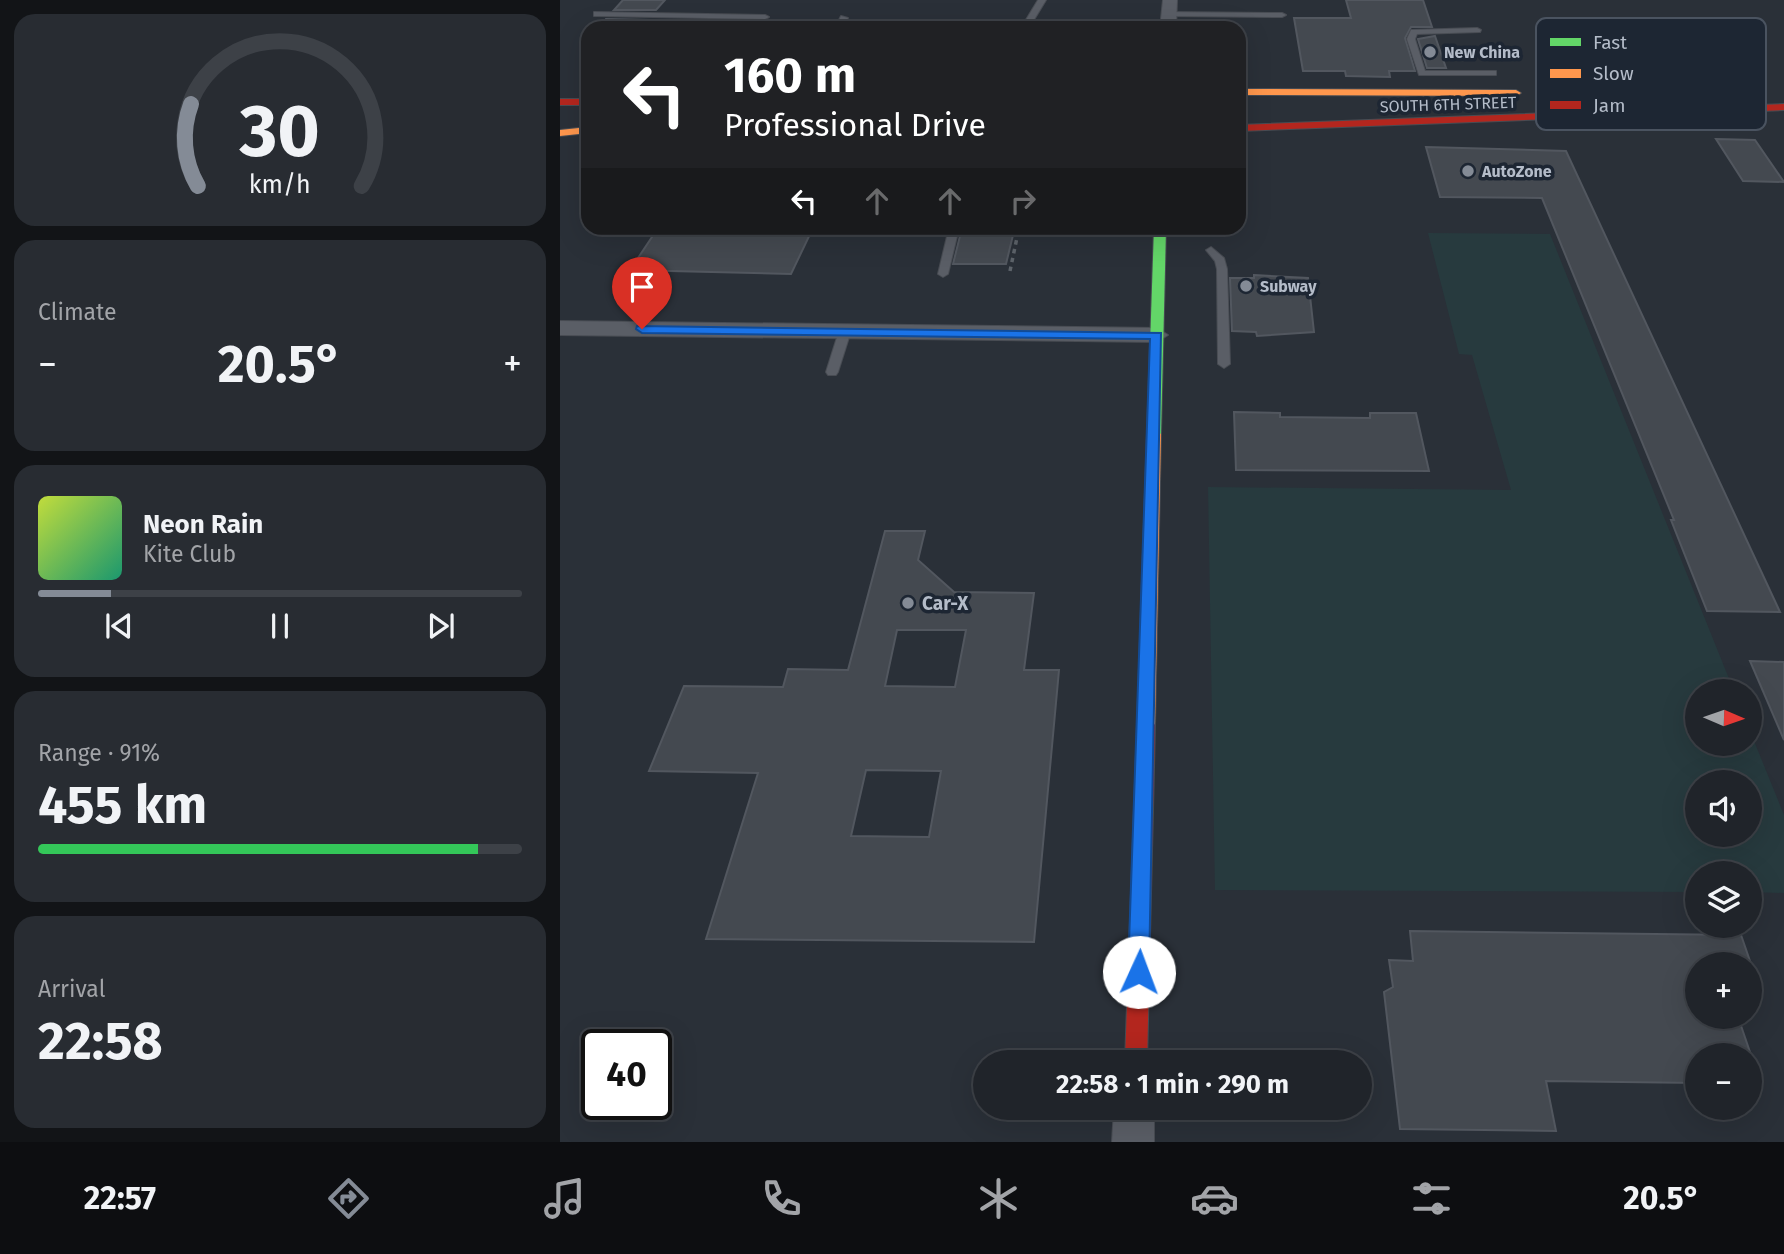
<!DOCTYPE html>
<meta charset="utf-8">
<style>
:root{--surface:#20242a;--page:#282c32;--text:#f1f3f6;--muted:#a2a4a8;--line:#3d4147;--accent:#848b96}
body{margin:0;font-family:"Fira Sans",sans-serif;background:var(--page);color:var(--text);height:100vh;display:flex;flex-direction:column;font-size:26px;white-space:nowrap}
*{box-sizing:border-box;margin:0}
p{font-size:23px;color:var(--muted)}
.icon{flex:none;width:38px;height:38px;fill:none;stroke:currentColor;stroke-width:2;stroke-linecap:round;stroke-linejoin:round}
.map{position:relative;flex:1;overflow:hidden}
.drawer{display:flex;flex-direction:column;gap:14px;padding:14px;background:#121417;width:560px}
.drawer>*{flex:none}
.guide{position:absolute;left:21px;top:21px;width:665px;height:214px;border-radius:21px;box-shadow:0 7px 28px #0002,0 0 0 2px var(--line);background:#202124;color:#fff;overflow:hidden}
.needle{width:46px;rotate:92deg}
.buttons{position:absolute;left:1125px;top:679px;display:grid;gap:14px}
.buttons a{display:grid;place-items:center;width:77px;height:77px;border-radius:50%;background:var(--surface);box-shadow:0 7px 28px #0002,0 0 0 2px var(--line);font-size:35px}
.speed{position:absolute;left:21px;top:1029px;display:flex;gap:14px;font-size:35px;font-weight:700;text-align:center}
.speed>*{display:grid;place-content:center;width:91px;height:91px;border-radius:50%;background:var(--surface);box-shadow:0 7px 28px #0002,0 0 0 2px var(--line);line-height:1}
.speed .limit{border:4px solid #111;border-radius:10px;background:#fff;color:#111}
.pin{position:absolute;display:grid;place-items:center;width:60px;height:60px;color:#fff;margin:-72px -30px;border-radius:50% 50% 50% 0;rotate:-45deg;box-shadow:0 0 7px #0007}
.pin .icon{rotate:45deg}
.me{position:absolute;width:77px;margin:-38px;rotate:2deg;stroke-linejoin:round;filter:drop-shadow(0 0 5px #0008)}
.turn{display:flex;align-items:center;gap:24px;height:147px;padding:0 28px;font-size:32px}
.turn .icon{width:91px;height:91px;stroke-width:2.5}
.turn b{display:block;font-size:49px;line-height:60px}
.lanes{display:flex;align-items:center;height:66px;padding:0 28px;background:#0003;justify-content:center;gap:35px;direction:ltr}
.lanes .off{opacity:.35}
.big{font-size:52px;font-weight:700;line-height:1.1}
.drawer .widget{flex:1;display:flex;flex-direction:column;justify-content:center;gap:10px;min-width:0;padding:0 24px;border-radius:21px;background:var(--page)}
.drawer .dial{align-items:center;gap:0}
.dial svg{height:182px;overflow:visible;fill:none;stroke:var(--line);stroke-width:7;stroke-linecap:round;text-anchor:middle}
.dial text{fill:var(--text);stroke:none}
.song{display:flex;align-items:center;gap:21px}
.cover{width:84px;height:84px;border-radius:10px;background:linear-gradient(135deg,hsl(70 70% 55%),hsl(160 70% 35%))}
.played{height:7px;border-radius:4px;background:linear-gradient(90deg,var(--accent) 15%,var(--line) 15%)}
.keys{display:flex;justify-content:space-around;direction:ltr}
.heat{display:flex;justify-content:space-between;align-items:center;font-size:38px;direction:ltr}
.charge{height:10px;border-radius:5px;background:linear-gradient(90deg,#34c759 91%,var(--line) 0)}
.trip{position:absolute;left:413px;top:1050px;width:399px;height:70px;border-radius:35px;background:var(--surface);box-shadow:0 7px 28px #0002,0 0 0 2px var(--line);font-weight:700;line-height:70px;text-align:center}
.menu{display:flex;height:112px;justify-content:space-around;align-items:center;background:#0d0e11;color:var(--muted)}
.menu .icon{width:49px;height:49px}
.menu .on{color:var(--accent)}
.menu b{font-size:32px;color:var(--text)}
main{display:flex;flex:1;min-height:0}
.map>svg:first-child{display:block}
.green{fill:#273a3e;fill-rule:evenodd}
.building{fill:#444950;stroke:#52575f;stroke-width:2;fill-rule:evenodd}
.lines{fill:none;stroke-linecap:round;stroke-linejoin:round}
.lane-casing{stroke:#484c53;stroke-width:2}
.street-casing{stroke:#484c53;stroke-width:2}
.fast-casing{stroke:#484c53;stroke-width:2}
.slow-casing{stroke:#484c53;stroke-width:2}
.jam-casing{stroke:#484c53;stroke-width:2}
.path{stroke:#5d636a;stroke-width:3.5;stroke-dasharray:4.5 4.5;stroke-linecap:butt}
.lane{fill:#5a5e66;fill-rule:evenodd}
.street{fill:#5a5e66;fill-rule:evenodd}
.fast{fill:#63d668;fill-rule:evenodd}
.slow{fill:#ff974d;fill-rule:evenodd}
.jam{fill:#b3261e;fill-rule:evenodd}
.route{fill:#1a73e8;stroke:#114b97;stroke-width:2}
.poi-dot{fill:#848b96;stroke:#1d2633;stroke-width:2.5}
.labels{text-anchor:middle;stroke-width:7;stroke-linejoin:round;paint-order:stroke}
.far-poi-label{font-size:16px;font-weight:bold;fill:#b4bcc9;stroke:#1d2633;text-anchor:start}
.far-street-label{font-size:16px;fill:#b4bcc9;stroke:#1d2633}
.poi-label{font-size:19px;font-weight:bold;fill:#b4bcc9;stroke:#1d2633;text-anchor:start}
.key{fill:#1d2633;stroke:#4a5360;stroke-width:2}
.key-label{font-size:19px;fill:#b4bcc9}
</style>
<main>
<section class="drawer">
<div class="widget dial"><svg viewBox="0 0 100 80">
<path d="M14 69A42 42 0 1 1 86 69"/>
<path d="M14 69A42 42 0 0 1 11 33" stroke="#848b96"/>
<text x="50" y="56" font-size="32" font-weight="700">30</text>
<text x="50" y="72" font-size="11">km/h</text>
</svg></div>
<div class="widget"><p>Climate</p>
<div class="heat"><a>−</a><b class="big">20.5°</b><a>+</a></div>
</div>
<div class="widget">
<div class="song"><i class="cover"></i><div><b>Neon Rain</b><p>Kite Club</p></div></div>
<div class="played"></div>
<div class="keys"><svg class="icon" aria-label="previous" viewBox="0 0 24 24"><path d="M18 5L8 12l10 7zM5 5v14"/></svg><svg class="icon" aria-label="pause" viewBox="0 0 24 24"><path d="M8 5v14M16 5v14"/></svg><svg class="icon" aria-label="next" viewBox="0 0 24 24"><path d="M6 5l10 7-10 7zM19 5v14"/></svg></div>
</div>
<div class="widget"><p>Range · 91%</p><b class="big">455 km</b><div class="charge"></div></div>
<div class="widget"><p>Arrival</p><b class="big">22:58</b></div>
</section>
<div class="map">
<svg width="1224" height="1142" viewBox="0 0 1224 1142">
<rect width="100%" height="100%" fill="#2a3038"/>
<path class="green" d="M 868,233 L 990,234 L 1174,691 L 1138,691 L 1138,744 L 1190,744 L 1190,731 L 1224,815 L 1224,893 L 1190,892 L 1190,873 L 1138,873 L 1137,892 L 655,890 L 648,487 L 951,490 L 912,355 L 899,354 ZM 1138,782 L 1190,782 L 1190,835 L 1138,835 Z"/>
<g class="building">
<path d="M 63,0 L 105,0 L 96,10 L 54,10 Z"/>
<path d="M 786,0 L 863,0 L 872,27 L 851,27 L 845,38 L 855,71 L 829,71 L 830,77 L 786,76 L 785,71 L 743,71 L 734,18 L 791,18 Z"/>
<path d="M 46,19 L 88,20 L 81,28 L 38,28 Z"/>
<path d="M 875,36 L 886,68 L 867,68 L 858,39 Z"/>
<path d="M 1156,139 L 1195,140 L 1224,182 L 1183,181 Z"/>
<path d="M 866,147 L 1006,151 L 1220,612 L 1147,611 L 1111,520 L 1114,520 L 982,198 L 880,197 Z"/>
<path d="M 98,228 L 253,228 L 231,274 L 70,270 Z"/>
<path d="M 402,228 L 450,228 L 449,231 L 454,231 L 446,264 L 393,264 Z"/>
<path d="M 694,275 L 748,278 L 754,332 L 697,336 L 696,332 L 672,331 L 670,278 L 694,278 Z"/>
<path d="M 674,412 L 720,413 L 720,417 L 810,418 L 810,413 L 856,413 L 869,471 L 676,470 Z"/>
<path d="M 325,531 L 365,531 L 358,560 L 394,592 L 474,593 L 464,670 L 499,670 L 474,942 L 146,939 L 198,773 L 89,771 L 124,686 L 223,687 L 228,669 L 288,670 ZM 337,630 L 406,630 L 395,687 L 325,686 ZM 306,770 L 381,771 L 369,837 L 291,836 Z"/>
<path d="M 1190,661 L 1224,662 L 1224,740 Z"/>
<path d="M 850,931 L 1181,935 L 1191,964 L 1138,964 L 1138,1017 L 1178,1017 L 1191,1055 L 1138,1055 L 1138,1083 L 986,1081 L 996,1131 L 840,1129 L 824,992 L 833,987 L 829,960 L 853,961 Z"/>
</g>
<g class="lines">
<defs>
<g id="lane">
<path d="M 478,0 L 486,0 L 469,28 L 461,28 Z"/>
<path d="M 34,12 L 205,15 L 209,17 L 205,19 L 37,16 L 34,16 Z"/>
<path d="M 606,12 L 722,13 L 726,15 L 722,17 L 609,16 L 605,14 Z"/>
<path d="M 281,16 L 288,18 L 283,28 L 275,28 Z"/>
<path d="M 917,28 L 921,30 L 920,32 L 857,34 L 855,39 L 865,71 L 936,71 L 936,75 L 859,75 L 847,39 L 851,30 Z"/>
<path d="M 389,228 L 399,228 L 388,274 L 383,277 L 378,274 Z"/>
<path d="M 651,247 L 664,258 L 667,269 L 670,364 L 664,368 L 658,364 L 657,269 L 655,261 L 646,250 Z"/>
<path d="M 285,328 L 291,331 L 278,372 L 276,375 L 268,375 L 266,372 L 279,331 Z"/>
</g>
<g id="street">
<path d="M 603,0 L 617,0 L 616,28 L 600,28 Z"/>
<path d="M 0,321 L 597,328 L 608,335 L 597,342 L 0,335 Z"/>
<path d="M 554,1108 L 594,1108 L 594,1142 L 552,1142 Z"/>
</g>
<path id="fast" d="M 594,228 L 606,228 L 601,434 L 594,439 L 587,434 Z"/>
<g id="slow">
<path d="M 679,89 L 956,90 L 961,93 L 956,96 L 679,95 Z"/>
<path d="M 28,127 L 28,133 L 0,136 L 0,130 Z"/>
<path d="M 594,429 L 601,434 L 595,725 L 592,730 L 586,732 L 580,730 L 577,725 L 587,434 Z"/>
</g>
<g id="jam">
<rect x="0" y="99" width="28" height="6"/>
<path d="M 1224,104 L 1224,110 L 679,131 L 679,125 Z"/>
<path d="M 586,718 L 592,720 L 595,725 L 587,1062 L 565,1062 L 577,725 L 580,720 Z"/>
</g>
</defs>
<use href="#lane" class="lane-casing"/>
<use href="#street" class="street-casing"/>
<use href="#fast" class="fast-casing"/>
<use href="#slow" class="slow-casing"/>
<use href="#jam" class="jam-casing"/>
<path class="path" d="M 450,271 L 459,228"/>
<use href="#lane" class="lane"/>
<use href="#street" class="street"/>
<use href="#fast" class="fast"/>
<use href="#slow" class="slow"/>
<use href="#jam" class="jam"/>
</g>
<path class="route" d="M 77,326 L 601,333 L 589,972 L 586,980 L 579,983 L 571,980 L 568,972 L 590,339 L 82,333 L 76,329 Z"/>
<g class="poi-dot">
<circle cx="870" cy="52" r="7"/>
<circle cx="908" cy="171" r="7"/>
<circle cx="686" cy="286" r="7"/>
<circle cx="348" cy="603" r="7"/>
</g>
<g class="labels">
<g class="far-poi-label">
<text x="884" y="58">New China</text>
<text x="922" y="177">AutoZone</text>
<text x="700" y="292">Subway</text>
</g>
<g class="far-street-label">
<text transform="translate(888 104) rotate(-2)" y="6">SOUTH 6TH STREET</text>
</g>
<g class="poi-label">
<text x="362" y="610">Car-X</text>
</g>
</g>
<rect x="976" y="18" width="230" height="112" rx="10" class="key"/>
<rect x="990" y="38" width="31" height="8" fill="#63d668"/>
<rect x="990" y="69" width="31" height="9" fill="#ff974d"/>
<rect x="990" y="101" width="31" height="8" fill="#b3261e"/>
<g class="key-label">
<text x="1033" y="49">Fast</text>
<text x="1033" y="80">Slow</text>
<text x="1033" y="112">Jam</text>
</g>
</svg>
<div class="buttons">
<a><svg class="needle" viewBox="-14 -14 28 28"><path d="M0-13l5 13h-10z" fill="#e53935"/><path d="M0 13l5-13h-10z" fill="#a2a4a8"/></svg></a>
<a><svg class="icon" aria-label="sound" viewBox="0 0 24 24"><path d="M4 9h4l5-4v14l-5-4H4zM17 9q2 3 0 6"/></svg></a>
<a><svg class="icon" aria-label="layers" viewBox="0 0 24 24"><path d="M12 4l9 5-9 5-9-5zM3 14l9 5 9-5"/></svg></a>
<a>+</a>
<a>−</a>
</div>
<div class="speed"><div class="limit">40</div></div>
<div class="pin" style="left:82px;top:329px;background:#d93025"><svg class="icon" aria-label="arrive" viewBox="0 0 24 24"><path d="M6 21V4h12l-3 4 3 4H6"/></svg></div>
<svg class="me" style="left:579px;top:972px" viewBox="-20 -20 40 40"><circle r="19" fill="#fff"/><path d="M0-13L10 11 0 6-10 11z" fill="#1a73e8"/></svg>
<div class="trip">22:58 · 1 min · 290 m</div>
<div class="guide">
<div class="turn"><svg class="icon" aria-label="left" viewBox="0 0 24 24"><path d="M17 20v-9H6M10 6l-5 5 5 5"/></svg><div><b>160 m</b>Professional Drive</div></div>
<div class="lanes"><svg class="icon" aria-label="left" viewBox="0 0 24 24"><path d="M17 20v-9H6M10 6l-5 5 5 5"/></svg><svg class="icon off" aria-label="ahead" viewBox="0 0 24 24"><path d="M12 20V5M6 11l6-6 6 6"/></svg><svg class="icon off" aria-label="ahead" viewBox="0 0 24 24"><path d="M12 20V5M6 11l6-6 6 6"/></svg><svg class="icon off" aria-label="right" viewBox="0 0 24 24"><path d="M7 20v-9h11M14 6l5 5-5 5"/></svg></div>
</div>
</div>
</main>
<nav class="menu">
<b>22:57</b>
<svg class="icon on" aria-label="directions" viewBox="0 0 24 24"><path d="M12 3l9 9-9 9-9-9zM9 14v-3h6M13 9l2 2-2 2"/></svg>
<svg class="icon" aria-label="music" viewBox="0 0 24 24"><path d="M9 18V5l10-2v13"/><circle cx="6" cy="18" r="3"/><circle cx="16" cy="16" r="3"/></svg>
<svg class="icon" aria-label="phone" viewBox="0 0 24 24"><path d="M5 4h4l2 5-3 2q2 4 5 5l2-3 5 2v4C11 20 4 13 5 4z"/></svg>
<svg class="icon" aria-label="climate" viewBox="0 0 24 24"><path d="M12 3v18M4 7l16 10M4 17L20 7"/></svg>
<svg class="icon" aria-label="car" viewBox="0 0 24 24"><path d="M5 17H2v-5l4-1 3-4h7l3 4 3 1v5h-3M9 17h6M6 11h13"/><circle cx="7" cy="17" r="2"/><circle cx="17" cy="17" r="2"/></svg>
<svg class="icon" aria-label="filters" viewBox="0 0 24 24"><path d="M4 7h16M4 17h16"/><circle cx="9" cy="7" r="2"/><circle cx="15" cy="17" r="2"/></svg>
<b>20.5°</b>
</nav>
